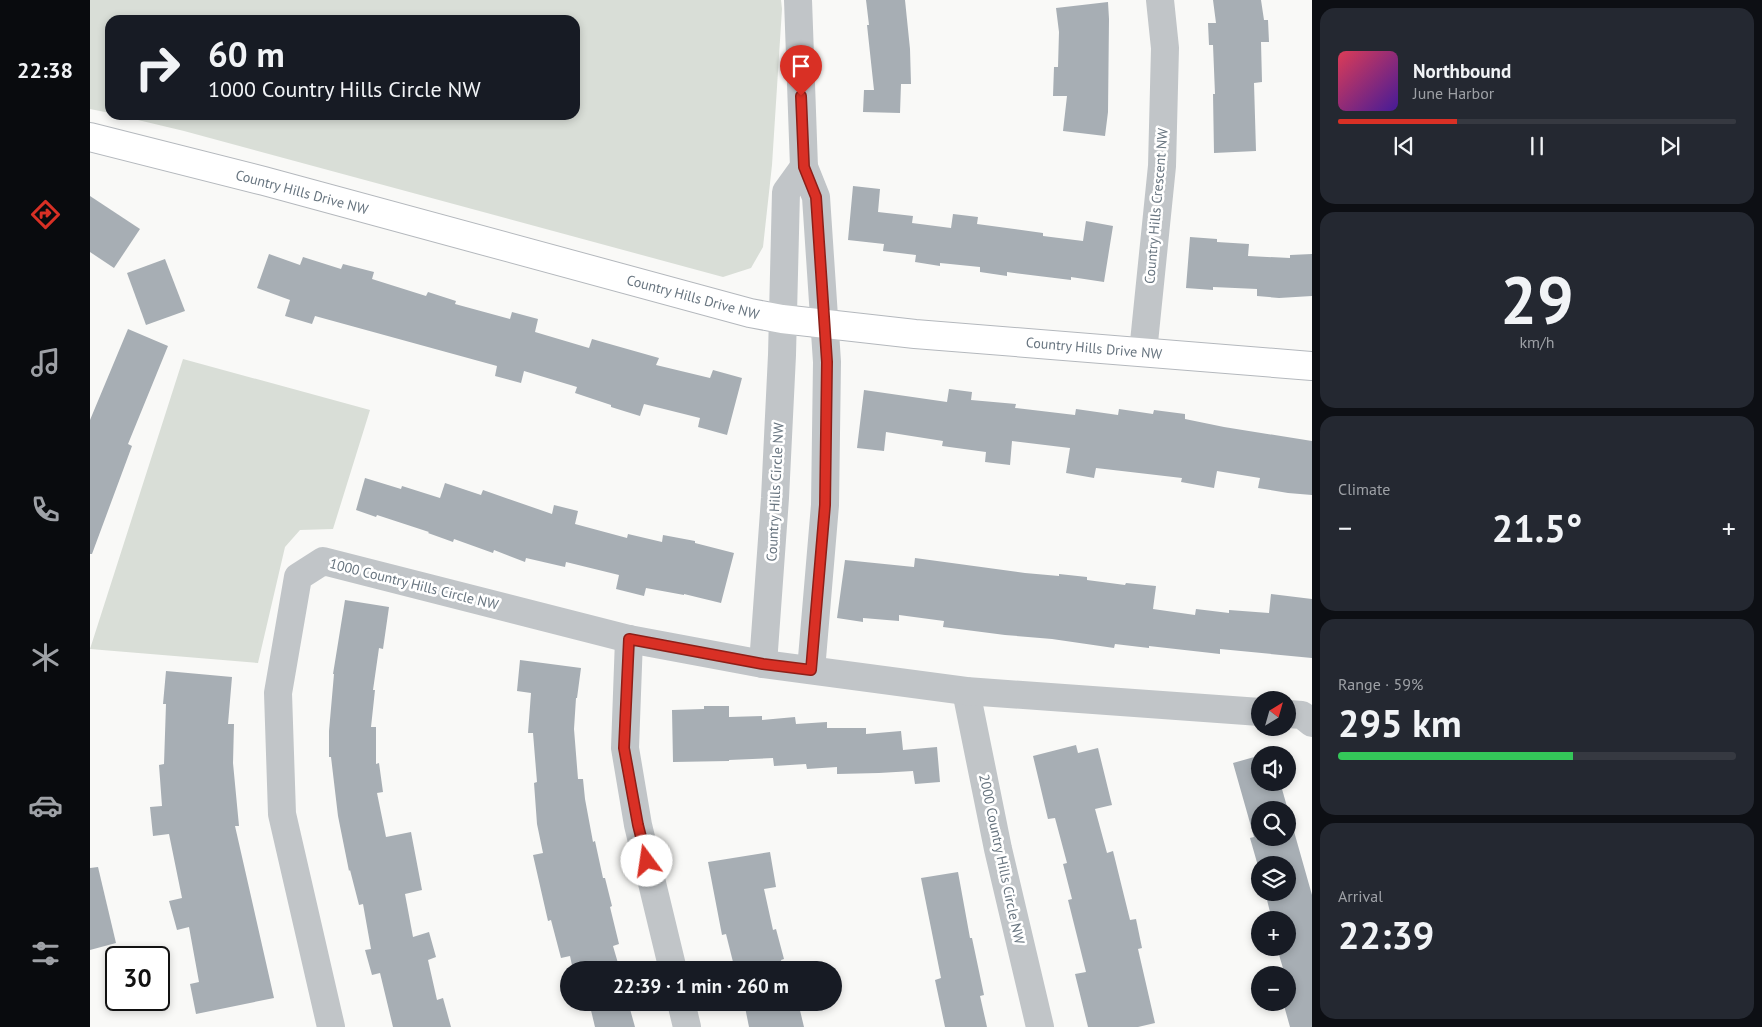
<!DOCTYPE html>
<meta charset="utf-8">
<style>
:root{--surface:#171b24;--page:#242831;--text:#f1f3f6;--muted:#9ea1a6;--line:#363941;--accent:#d93025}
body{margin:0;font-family:"PT Sans",sans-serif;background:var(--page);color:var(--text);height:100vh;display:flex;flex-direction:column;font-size:19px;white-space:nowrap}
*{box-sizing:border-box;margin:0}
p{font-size:16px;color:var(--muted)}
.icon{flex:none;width:28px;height:28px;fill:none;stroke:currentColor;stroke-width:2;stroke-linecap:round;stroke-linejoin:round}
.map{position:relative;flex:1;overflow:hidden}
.panel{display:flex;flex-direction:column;gap:8px;padding:8px;background:#0d0f14;width:450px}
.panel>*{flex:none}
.banner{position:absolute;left:15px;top:15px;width:475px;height:105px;border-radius:15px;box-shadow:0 2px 8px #0003;background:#171b24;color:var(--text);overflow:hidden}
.needle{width:32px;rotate:37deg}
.buttons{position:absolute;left:1161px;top:691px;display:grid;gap:10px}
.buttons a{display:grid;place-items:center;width:45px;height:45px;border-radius:50%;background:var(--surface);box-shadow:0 2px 8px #0003;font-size:25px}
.speed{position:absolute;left:15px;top:946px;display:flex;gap:10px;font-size:25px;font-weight:700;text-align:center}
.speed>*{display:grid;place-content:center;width:65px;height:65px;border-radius:50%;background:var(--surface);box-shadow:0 2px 8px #0003;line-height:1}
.speed .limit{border:2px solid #111;border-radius:8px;background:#fff;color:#111}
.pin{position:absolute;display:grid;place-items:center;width:42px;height:42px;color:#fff;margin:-51px -21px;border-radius:50% 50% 50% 0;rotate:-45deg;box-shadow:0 0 5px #0007}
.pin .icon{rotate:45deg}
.me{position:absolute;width:55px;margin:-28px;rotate:346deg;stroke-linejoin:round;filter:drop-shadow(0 0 4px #0008)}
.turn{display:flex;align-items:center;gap:18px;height:105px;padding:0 20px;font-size:22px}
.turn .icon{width:65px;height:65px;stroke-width:2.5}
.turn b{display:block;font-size:35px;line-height:42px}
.big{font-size:38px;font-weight:700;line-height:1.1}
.panel .widget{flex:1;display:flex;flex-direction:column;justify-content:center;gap:8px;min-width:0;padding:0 18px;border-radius:15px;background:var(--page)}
.panel .dial{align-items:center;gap:0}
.dial b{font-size:65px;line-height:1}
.song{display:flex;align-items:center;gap:15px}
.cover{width:60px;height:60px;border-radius:8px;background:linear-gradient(135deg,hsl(350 70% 55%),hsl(260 70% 35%))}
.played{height:5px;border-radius:2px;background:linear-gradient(90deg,var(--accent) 30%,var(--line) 30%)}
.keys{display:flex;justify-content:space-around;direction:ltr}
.heat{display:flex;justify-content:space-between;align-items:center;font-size:28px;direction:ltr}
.charge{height:8px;border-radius:4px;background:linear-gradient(90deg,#34c759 59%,var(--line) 0)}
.trip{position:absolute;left:470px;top:961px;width:282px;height:50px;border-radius:25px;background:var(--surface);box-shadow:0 2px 8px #0003;font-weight:700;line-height:50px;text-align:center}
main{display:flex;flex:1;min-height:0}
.dock{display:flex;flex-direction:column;width:90px;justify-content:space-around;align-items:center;background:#090b0e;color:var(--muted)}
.dock .icon{width:35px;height:35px}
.dock .on{color:var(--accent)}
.dock b{font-size:22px;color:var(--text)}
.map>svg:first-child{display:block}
.green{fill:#d9ded7}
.building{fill:#a7aeb4;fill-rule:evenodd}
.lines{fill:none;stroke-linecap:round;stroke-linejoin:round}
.secondary-casing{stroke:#b4b8bd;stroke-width:30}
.street{stroke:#c1c5c8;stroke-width:28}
.secondary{stroke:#fff;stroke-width:28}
.route-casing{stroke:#8d1f18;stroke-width:12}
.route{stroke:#d93025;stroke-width:9}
.labels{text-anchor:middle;stroke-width:5;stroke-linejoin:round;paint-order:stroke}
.street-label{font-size:14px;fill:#67747f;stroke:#fff}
</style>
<main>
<nav class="dock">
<b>22:38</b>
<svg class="icon on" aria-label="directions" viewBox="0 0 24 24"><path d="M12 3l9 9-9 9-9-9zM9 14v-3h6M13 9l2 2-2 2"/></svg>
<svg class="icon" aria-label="music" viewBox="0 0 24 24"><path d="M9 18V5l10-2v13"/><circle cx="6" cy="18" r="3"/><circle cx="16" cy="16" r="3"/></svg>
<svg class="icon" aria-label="phone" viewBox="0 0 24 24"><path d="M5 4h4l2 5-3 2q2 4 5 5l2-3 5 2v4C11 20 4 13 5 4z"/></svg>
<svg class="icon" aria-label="climate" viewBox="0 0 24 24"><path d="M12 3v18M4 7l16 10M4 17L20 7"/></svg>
<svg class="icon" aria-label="car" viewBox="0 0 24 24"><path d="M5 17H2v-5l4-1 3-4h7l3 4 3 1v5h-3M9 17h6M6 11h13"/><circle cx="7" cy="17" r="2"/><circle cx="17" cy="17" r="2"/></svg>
<svg class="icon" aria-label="filters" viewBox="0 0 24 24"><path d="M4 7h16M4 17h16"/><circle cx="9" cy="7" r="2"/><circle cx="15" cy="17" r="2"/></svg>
</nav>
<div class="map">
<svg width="1222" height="1027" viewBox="0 0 1222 1027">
<rect width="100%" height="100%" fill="#f9f9f7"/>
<g class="green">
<path d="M 0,0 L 691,0 L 692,9 L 682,165 L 673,247 L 661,268 L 633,277 L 94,131 L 27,115 L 485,115 L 485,20 L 20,20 L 20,113 L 0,109 Z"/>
<path d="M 93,359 L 280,410 L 243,529 L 210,530 L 195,547 L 168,663 L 0,649 Z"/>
</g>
<g class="building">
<path d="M 776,0 L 815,0 L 820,49 L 821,84 L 811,84 L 810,113 L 773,112 L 774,90 L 784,90 L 777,25 L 779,25 Z"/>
<path d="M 1123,0 L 1171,0 L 1174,20 L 1178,20 L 1179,42 L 1171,42 L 1172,82 L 1164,83 L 1166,151 L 1124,153 L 1123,94 L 1125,94 L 1123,45 L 1119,45 L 1118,23 L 1126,23 Z"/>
<path d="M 1018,2 L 1019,19 L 1018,112 L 1015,136 L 973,131 L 977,96 L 963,96 L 964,67 L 968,67 L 969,32 L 966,8 Z"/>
<path d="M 763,186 L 790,189 L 788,212 L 823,216 L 822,223 L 861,228 L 863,214 L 888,217 L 887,224 L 953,233 L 953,236 L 993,241 L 996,221 L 1023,226 L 1014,282 L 981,277 L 981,280 L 917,272 L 917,276 L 890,272 L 890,267 L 850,263 L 850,266 L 825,262 L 826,255 L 793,251 L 794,244 L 758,240 Z"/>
<path d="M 0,196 L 50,229 L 24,268 L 0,252 Z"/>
<path d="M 1100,237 L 1127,239 L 1127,242 L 1159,244 L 1158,256 L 1200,258 L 1200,255 L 1222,254 L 1222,296 L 1189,298 L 1167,296 L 1167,289 L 1123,287 L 1123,290 L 1096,288 Z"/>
<path d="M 179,254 L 210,265 L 213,257 L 251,269 L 253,264 L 284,272 L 282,279 L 336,296 L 338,292 L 366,301 L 365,304 L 420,319 L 422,312 L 448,319 L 445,332 L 499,348 L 502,339 L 569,358 L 566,365 L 620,378 L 623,370 L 652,378 L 637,435 L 608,427 L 610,418 L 554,404 L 550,416 L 521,407 L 521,405 L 485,393 L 487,387 L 434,371 L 431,383 L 405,376 L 407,366 L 225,316 L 222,324 L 195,316 L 200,300 L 167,288 Z"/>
<path d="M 75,259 L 95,311 L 56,325 L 37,273 Z"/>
<path d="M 38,329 L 78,346 L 38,444 L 42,446 L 2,554 L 0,554 L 0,420 Z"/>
<path d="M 859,389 L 882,392 L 881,400 L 926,404 L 925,408 L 985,415 L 986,409 L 1028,415 L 1029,409 L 1063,414 L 1064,410 L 1095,414 L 1095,419 L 1134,427 L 1222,441 L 1222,495 L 1198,493 L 1168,488 L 1170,478 L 1127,471 L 1124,488 L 1091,482 L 1092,478 L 1006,468 L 1004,478 L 976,473 L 980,448 L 922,441 L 920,465 L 895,462 L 896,452 L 852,446 L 853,441 L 796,432 L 794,451 L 767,448 L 774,390 L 857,402 Z"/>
<path d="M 275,478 L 311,489 L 312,486 L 350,498 L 355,483 L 391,495 L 393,490 L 462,514 L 464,505 L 488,511 L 485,524 L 537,538 L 538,534 L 572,542 L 573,535 L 605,541 L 605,543 L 644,553 L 631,603 L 594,594 L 594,595 L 556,588 L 554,596 L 526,589 L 529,575 L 476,562 L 475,567 L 436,558 L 435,562 L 404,550 L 403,553 L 364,539 L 363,542 L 338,533 L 339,532 L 287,515 L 286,517 L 266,510 Z"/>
<path d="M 825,558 L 935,573 L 969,576 L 969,574 L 997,577 L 997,580 L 1035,585 L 1036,583 L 1066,586 L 1063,609 L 1105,615 L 1106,609 L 1139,613 L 1139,610 L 1179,613 L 1181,594 L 1222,599 L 1222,658 L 1130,649 L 1130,654 L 1059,646 L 1059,648 L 1025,644 L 1024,648 L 962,639 L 915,635 L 853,627 L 854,621 L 809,615 L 809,621 L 773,618 L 773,622 L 747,618 L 755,560 L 824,567 Z"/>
<path d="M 255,600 L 299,607 L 293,649 L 289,648 L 283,690 L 285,690 L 281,727 L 286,727 L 286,764 L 289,763 L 293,792 L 287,793 L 296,837 L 321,832 L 332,890 L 315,894 L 323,937 L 339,932 L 346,957 L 338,960 L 347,1000 L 353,998 L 361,1027 L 303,1027 L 290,973 L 282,975 L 275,950 L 281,949 L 273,904 L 269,905 L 260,870 L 259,871 L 248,816 L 241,757 L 239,757 L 239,731 L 244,674 L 243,674 Z"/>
<path d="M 430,660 L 491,668 L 487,698 L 486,698 L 484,729 L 488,779 L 493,779 L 495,799 L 503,842 L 505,841 L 513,878 L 515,878 L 522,906 L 520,907 L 529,944 L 523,946 L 530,970 L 483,970 L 480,956 L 471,958 L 461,920 L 458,921 L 443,855 L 453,853 L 447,824 L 444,783 L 447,782 L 443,733 L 438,733 L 441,693 L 427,691 Z"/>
<path d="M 76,671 L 142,677 L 138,724 L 144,724 L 143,763 L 149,826 L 145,826 L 184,998 L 106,1014 L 100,984 L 109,982 L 99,927 L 87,930 L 79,901 L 92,898 L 79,834 L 63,836 L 60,807 L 72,806 L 69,765 L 74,764 L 76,704 L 73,704 Z"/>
<path d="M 614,706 L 639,706 L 639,717 L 672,716 L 672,720 L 705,717 L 706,724 L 737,722 L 737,728 L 776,728 L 776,734 L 811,731 L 813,750 L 847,747 L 850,782 L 825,784 L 823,771 L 789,773 L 747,774 L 747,767 L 717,769 L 716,764 L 684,766 L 683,758 L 639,760 L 639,761 L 583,762 L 582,710 L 614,709 Z"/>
<path d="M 986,745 L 988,753 L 1008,748 L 1022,805 L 1005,809 L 1017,853 L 1023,851 L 1040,920 L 1046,919 L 1052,948 L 1048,949 L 1065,1023 L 1048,1027 L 998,1027 L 985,974 L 996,972 L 978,900 L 982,899 L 973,864 L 977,863 L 965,818 L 958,819 L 943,756 Z"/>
<path d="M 1182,752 L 1183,755 L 1170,755 L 1170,782 L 1190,782 L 1222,895 L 1222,1027 L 1200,1027 L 1193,1002 L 1202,1002 L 1198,985 L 1198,975 L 1195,975 L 1187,948 L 1198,948 L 1198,920 L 1182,920 L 1175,892 L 1198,892 L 1198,865 L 1170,865 L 1170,873 L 1160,838 L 1164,837 L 1143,763 ZM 1170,810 L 1198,810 L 1198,838 L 1170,838 Z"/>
<path d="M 680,852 L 686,887 L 674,889 L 683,930 L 686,929 L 694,959 L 691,960 L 693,970 L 645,970 L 636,934 L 632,935 L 618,862 Z"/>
<path d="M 8,867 L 26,943 L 0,950 L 0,868 Z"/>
<path d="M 868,872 L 880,938 L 882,938 L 894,995 L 890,996 L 897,1027 L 855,1027 L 845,980 L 851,978 L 831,878 Z"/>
<path d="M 499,1002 L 538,1002 L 545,1027 L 505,1027 Z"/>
<path d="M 654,1002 L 708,1002 L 714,1027 L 659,1027 Z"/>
</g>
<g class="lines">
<defs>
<path id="secondary" d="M 0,137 L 174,181 L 660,313 L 692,319 L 825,334 L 1222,366"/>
</defs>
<use href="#secondary" class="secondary-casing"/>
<g class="street">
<path d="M 708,0 L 714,167 L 726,197 L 737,362 L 735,505 L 721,670"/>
<path d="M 1053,352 L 1072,166 L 1075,48 L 1070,0"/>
<path d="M 539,639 L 535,748 L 548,825 L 583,970"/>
<path d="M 673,664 L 685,498 L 692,355 L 696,192 L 714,167"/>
<path d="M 876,691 L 908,849 L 950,1027"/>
<path d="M 1198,714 L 1212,715 L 1222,723"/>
<path d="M 591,1002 L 597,1027"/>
<path d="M 241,1027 L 192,814 L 188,693 L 208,577 L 233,561 L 539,639 L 673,664 L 876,691 L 1170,712"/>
</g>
<use href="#secondary" class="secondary"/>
</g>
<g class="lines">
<defs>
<path id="route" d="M 557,861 L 548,825 L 534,748 L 539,639 L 673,664 L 721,670 L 735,505 L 737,362 L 726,197 L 714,167 L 711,96"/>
</defs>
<use href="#route" class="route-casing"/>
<use href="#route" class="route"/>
</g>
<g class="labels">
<g class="street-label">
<text transform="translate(212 192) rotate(15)" y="5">Country Hills Drive NW</text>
<text transform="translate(1066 206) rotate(-85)" y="5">Country Hills Crescent NW</text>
<text transform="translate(603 297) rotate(15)" y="5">Country Hills Drive NW</text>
<text transform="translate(1004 348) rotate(5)" y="5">Country Hills Drive NW</text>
<text transform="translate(685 492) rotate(-87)" y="5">Country Hills Circle NW</text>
<text transform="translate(324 584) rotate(14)" y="5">1000 Country Hills Circle NW</text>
<text transform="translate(912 859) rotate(78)" y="5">2000 Country Hills Circle NW</text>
</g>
</g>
</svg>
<div class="buttons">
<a><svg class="needle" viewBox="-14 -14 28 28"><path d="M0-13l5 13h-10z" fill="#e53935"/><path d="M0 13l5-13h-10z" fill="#9ea1a6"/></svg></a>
<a><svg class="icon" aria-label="sound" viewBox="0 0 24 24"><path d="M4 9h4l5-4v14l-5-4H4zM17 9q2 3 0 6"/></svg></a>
<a><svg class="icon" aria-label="search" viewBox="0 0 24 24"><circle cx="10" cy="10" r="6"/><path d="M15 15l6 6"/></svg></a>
<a><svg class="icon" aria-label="layers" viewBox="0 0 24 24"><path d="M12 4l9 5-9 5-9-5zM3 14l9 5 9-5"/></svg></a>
<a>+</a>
<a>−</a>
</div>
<div class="speed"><div class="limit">30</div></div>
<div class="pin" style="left:711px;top:96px;background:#d93025"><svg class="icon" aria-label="arrive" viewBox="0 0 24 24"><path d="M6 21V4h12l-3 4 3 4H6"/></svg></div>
<svg class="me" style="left:557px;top:861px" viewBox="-20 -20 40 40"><circle r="19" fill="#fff"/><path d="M0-13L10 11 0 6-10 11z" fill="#d93025"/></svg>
<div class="trip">22:39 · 1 min · 260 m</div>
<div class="banner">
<div class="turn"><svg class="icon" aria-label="right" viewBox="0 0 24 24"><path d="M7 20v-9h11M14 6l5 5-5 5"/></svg><div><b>60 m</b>1000 Country Hills Circle NW</div></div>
</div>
</div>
<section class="panel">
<div class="widget">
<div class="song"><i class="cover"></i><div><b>Northbound</b><p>June Harbor</p></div></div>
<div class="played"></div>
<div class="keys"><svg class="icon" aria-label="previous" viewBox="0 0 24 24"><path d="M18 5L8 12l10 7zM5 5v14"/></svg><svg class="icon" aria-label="pause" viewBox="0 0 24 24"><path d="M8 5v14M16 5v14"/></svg><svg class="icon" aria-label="next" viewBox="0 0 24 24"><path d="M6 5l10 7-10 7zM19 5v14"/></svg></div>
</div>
<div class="widget dial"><b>29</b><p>km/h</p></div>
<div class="widget"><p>Climate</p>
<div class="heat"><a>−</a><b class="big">21.5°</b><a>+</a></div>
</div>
<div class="widget"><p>Range · 59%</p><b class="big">295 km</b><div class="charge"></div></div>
<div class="widget"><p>Arrival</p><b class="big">22:39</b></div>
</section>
</main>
